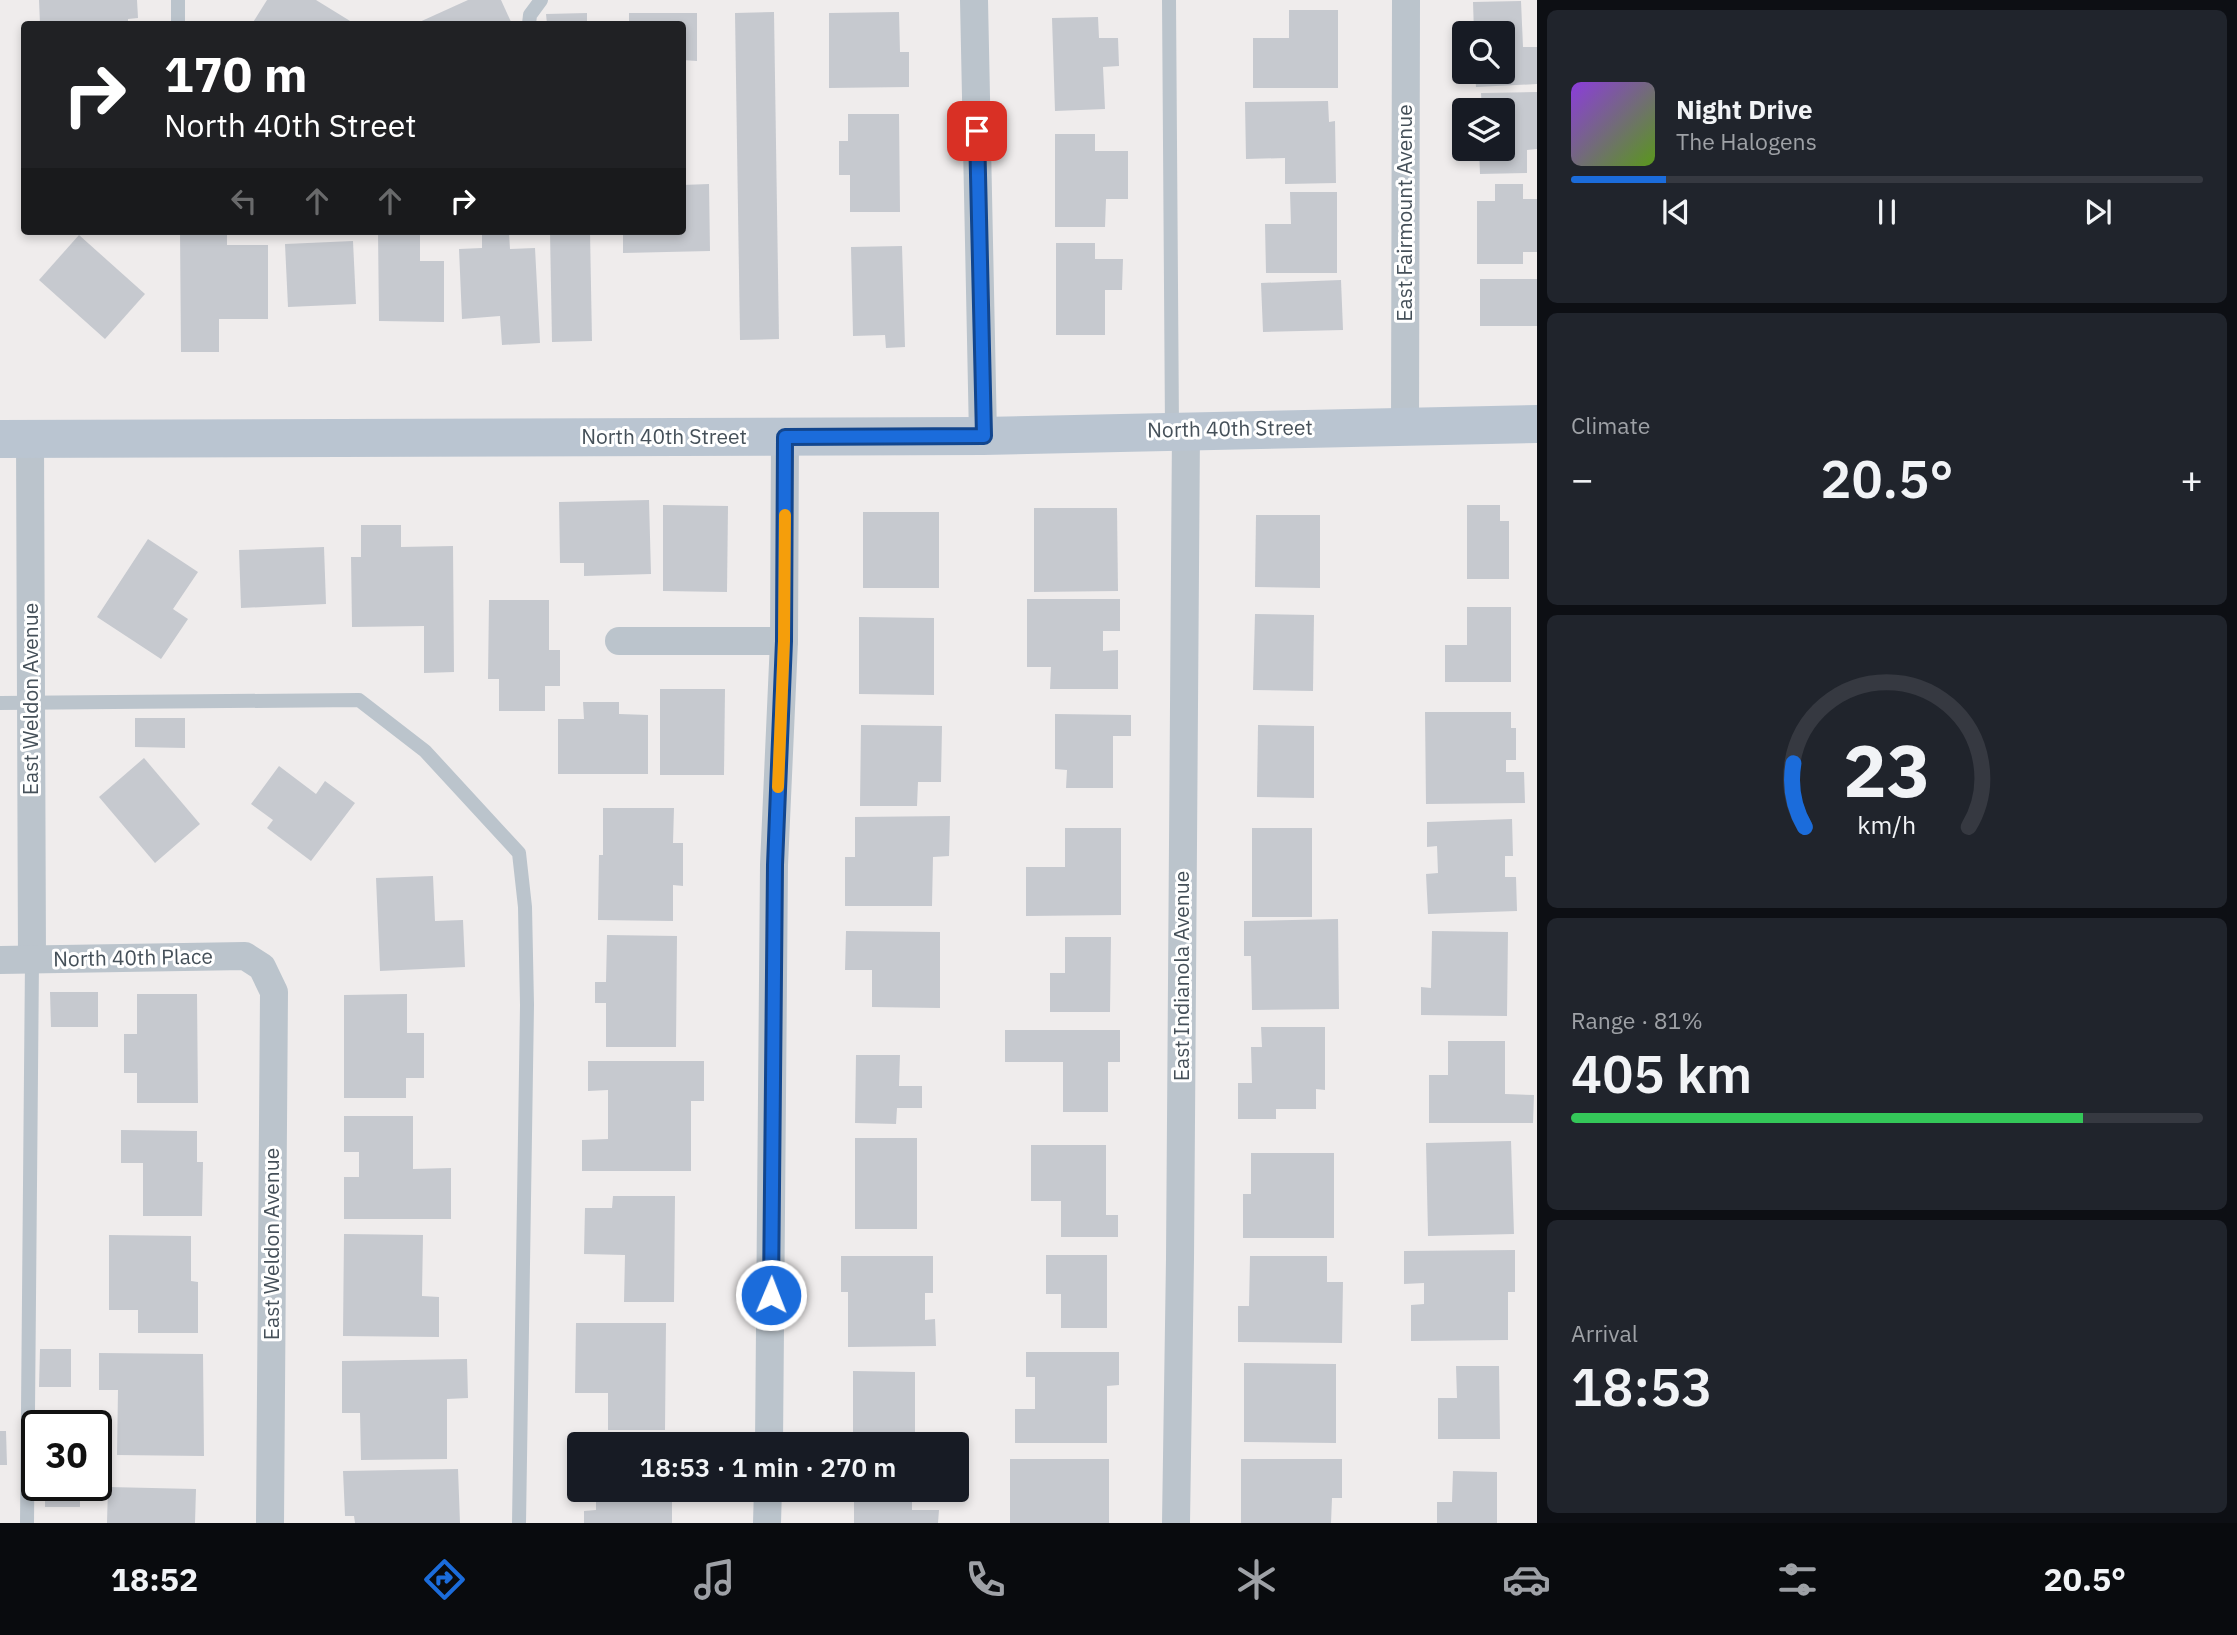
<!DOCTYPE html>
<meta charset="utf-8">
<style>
:root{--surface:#171b24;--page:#20242c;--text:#f1f3f6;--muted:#9ea1a6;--line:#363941;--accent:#1b6cdb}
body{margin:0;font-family:"IBM Plex Sans",sans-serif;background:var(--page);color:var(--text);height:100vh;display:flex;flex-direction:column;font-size:26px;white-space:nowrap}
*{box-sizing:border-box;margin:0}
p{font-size:23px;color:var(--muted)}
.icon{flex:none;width:38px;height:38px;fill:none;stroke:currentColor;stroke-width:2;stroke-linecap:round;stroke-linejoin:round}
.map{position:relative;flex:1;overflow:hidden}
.sheet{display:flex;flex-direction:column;gap:10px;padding:10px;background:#0d0f14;width:700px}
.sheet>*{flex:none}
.top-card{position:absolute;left:21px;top:21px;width:665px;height:214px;border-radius:7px;box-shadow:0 4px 10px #0003;background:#202124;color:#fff;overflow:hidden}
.tools{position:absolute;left:1452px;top:21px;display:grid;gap:14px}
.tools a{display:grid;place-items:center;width:63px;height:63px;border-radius:7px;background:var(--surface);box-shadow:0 4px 10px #0003;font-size:35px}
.speed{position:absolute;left:21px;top:1410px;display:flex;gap:14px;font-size:35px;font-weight:700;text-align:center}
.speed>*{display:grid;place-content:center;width:91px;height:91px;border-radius:50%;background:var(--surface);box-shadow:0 4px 10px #0003;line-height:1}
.speed .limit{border:4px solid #111;border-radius:10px;background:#fff;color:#111}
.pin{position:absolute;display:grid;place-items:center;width:60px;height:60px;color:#fff;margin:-30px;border-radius:14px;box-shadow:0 4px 10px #0006}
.me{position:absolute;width:77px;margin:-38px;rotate:1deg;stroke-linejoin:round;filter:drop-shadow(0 0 5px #0008)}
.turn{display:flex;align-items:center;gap:24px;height:147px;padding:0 28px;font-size:32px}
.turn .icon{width:91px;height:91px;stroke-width:2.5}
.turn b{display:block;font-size:49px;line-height:60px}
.lanes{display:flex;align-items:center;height:66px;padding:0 28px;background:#0003;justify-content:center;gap:35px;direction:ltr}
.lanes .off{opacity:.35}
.big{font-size:52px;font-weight:600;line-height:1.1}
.sheet .card{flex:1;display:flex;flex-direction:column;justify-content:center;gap:10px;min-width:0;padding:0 24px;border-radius:10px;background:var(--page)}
.sheet .dial{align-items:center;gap:0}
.dial svg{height:182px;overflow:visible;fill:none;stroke:var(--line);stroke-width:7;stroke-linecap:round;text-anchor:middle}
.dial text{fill:var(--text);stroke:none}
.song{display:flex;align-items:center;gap:21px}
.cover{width:84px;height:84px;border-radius:10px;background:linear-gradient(135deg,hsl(270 70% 55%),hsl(90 70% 35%))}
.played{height:7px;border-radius:4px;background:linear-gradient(90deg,var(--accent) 15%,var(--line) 15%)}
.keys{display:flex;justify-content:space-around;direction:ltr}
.heat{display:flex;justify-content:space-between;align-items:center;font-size:38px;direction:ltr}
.charge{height:10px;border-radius:5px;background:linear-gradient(90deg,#34c759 81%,var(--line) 0)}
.trip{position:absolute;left:567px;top:1432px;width:402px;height:70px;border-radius:7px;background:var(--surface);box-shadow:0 4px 10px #0003;font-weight:600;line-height:70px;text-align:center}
.menu{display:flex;height:112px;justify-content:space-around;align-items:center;background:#090b0e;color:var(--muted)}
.menu .icon{width:49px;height:49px}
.menu .current{color:var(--accent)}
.menu b{font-size:32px;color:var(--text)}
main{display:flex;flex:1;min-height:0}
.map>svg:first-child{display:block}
.building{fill:#c6c9cf}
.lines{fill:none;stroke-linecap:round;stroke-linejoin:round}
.lane{stroke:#bbc4cc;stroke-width:14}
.street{stroke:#bbc4cc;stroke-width:28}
.secondary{stroke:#bac5d1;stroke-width:38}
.route-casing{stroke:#12468e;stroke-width:18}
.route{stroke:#1b6cdb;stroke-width:12}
.slow{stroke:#f59e0b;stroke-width:12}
.labels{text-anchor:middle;stroke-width:6;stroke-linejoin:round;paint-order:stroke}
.street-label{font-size:21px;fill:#455059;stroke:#fff}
</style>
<main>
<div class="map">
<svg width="1537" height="1523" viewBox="0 0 1537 1523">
<rect width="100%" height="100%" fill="#efecec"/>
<g class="building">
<path d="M 39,0 L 137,0 L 138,18 L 128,19 L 128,24 L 40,24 Z"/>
<path d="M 267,0 L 316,0 L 355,24 L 252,24 Z"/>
<path d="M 468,0 L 501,0 L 512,24 L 415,24 Z"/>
<path d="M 1521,1 L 1523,47 L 1537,47 L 1537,84 L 1476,87 L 1475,72 L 1503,72 L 1503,33 L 1474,33 L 1473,2 Z"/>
<path d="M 1289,10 L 1338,10 L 1338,88 L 1253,88 L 1253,38 L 1289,38 Z"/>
<path d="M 774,12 L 779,339 L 740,340 L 735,13 Z"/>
<path d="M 899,12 L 900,52 L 909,52 L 909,87 L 829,88 L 829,13 Z"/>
<path d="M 587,13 L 587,24 L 547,24 L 546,14 Z"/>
<path d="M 629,13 L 697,13 L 697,61 L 682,60 L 682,24 L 629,24 Z"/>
<path d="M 1098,17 L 1099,38 L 1118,38 L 1119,66 L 1103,67 L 1105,109 L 1055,111 L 1052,18 Z"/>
<path d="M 1537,92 L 1537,149 L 1527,150 L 1527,173 L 1480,174 L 1479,149 L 1503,149 L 1503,110 L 1482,110 L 1481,93 Z"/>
<path d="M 1328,101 L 1329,122 L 1335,121 L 1336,183 L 1285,184 L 1285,158 L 1246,159 L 1245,102 Z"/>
<path d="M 848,114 L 899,114 L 900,212 L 850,212 L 850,175 L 839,175 L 839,141 L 848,141 Z"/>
<path d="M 1055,134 L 1095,134 L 1095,151 L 1128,151 L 1128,199 L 1106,199 L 1105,227 L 1055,227 Z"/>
<path d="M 709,184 L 710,251 L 623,253 L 623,231 L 682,231 L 682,185 Z"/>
<path d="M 1495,184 L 1523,184 L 1523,199 L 1537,199 L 1537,252 L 1523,252 L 1523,264 L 1477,264 L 1477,201 L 1495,201 Z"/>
<path d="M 1290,192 L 1337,192 L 1337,273 L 1266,273 L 1265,224 L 1291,224 Z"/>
<path d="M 180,231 L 227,231 L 227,245 L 268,245 L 268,319 L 219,319 L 219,352 L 181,352 Z"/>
<path d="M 378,231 L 420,231 L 420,261 L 444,261 L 444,322 L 379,321 Z"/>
<path d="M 550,231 L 590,231 L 592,341 L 552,342 Z"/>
<path d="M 509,233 L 510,249 L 535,248 L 540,343 L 502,345 L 500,316 L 462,319 L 459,249 L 482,248 L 482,234 Z"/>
<path d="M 79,235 L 145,294 L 105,339 L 39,280 Z"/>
<path d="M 353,241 L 356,304 L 288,307 L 285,244 Z"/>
<path d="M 1056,243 L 1095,243 L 1095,259 L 1123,259 L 1122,290 L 1105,290 L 1105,335 L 1056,335 Z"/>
<path d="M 902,246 L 905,347 L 886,348 L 885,335 L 853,336 L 851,247 Z"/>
<rect x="1480" y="279" width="57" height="47"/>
<path d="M 1341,280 L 1343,330 L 1263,332 L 1261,283 Z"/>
<path d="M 649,500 L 651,574 L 584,576 L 584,563 L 560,563 L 559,502 Z"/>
<path d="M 663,505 L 728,506 L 727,592 L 663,591 Z"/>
<path d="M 1467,505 L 1500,505 L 1500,521 L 1509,521 L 1509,579 L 1467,579 Z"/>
<path d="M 1034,508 L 1117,508 L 1118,591 L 1034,592 Z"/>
<rect x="863" y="512" width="76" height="76"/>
<path d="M 1256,515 L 1320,515 L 1320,588 L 1255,587 Z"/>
<path d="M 361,525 L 401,525 L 401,547 L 453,546 L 454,672 L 424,673 L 424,626 L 352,627 L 351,557 L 361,557 Z"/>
<path d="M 148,539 L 198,572 L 173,609 L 188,619 L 161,659 L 97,617 Z"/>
<path d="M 324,547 L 326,604 L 241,608 L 239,550 Z"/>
<path d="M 1027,599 L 1120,599 L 1120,631 L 1103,631 L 1103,651 L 1118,650 L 1118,689 L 1050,689 L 1051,667 L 1027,667 Z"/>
<path d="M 489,600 L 549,600 L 549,650 L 560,650 L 560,686 L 545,686 L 545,711 L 499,711 L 499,679 L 488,679 Z"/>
<path d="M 1467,607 L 1511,607 L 1511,682 L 1445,682 L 1445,645 L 1467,645 Z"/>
<path d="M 1255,614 L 1314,615 L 1313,691 L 1253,690 Z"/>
<path d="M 859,617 L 934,618 L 934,695 L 859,694 Z"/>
<path d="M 660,689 L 725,689 L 724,775 L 660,775 Z"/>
<path d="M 583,702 L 619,702 L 619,714 L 648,715 L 648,774 L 558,774 L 558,719 L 584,719 Z"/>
<path d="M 1425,712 L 1511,712 L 1511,728 L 1516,728 L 1516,760 L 1506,760 L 1506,772 L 1524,772 L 1525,803 L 1426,804 Z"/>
<path d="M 1055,714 L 1131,715 L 1131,736 L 1113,736 L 1113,788 L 1066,788 L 1067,770 L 1055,769 Z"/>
<path d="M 135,718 L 185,718 L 185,748 L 135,747 Z"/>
<path d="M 861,725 L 942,726 L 941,782 L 918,782 L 917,806 L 860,806 Z"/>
<path d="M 1258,725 L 1314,726 L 1314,798 L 1257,797 Z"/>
<path d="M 144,758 L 200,824 L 155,863 L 99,797 Z"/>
<path d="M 279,766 L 316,794 L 325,781 L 355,803 L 311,861 L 267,828 L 273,820 L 251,804 Z"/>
<path d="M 603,808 L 674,808 L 673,843 L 683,843 L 683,886 L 673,885 L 673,921 L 598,920 L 599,855 L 603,855 Z"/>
<path d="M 950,816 L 949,856 L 933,857 L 932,906 L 845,906 L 845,857 L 855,857 L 855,817 Z"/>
<path d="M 1512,819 L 1513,856 L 1505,856 L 1505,877 L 1516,877 L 1517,911 L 1428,914 L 1426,874 L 1438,873 L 1437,846 L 1427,847 L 1427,822 Z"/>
<path d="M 1065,828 L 1121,828 L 1121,915 L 1026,916 L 1026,867 L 1065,867 Z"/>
<rect x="1252" y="828" width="60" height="89"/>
<path d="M 433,876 L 435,921 L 463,920 L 465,967 L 380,971 L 376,878 Z"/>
<path d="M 1338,919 L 1339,1009 L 1252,1010 L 1251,956 L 1244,956 L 1244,921 Z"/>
<path d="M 846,931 L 940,932 L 940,1008 L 872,1007 L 872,970 L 845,970 Z"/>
<path d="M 1432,931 L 1508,932 L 1507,1016 L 1421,1015 L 1421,987 L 1431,988 Z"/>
<path d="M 607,935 L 677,936 L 676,1047 L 606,1047 L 606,1003 L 595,1003 L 595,982 L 606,982 Z"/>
<path d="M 1065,937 L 1111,937 L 1110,1012 L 1050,1012 L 1050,973 L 1065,973 Z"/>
<path d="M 50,992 L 98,992 L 98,1027 L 51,1027 Z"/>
<path d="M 137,994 L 197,994 L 198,1103 L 137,1103 L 137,1073 L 124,1073 L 124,1034 L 137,1034 Z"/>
<path d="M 407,994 L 407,1033 L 424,1033 L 424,1078 L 406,1078 L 406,1098 L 344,1098 L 344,995 Z"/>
<path d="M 1261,1027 L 1325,1027 L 1325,1090 L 1316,1089 L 1316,1109 L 1276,1109 L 1276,1119 L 1238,1119 L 1238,1083 L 1252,1083 L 1251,1047 L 1262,1047 Z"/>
<path d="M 1005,1030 L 1120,1030 L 1120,1062 L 1108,1062 L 1108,1112 L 1063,1112 L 1063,1062 L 1005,1062 Z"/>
<path d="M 1448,1041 L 1505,1041 L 1505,1094 L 1534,1095 L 1533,1123 L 1429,1123 L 1429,1075 L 1448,1075 Z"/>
<path d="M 856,1055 L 900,1055 L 899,1086 L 922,1086 L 922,1108 L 897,1108 L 896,1124 L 855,1123 Z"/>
<path d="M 588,1061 L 704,1061 L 704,1101 L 691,1101 L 691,1171 L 582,1171 L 582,1140 L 608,1139 L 608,1090 L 588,1091 Z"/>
<path d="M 344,1116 L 413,1116 L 413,1169 L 451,1168 L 451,1219 L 344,1219 L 344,1177 L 359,1177 L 359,1152 L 344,1152 Z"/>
<path d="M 121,1130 L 197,1131 L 197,1162 L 203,1162 L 202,1216 L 143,1216 L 143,1163 L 121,1163 Z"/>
<rect x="855" y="1138" width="62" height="91"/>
<path d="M 1511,1141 L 1514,1234 L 1428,1236 L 1426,1143 Z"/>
<path d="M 1031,1145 L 1106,1145 L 1106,1215 L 1118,1215 L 1118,1237 L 1061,1237 L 1061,1201 L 1031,1201 Z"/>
<path d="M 1251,1153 L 1334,1153 L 1334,1238 L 1243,1238 L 1243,1194 L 1251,1194 Z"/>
<path d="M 613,1196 L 675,1196 L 674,1302 L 624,1302 L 625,1255 L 584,1254 L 585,1208 L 612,1208 Z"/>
<path d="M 344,1234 L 423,1235 L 422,1296 L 439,1297 L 439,1337 L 343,1336 Z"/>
<path d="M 109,1235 L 191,1236 L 191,1281 L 198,1282 L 198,1333 L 138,1333 L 138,1310 L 109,1310 Z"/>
<path d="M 1515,1250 L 1515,1292 L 1508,1292 L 1508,1340 L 1411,1341 L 1411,1305 L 1424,1304 L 1424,1283 L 1404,1284 L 1404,1251 Z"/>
<path d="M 1046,1255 L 1107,1255 L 1107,1328 L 1061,1328 L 1061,1294 L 1046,1294 Z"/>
<path d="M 841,1256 L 933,1256 L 933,1293 L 925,1293 L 925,1320 L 935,1319 L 936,1346 L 848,1347 L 848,1292 L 841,1292 Z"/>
<path d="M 1250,1256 L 1327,1256 L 1327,1282 L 1343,1282 L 1342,1343 L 1238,1342 L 1238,1306 L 1249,1306 Z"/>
<path d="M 576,1323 L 666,1323 L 665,1430 L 608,1430 L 608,1393 L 575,1393 Z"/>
<path d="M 40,1349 L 71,1349 L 71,1387 L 39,1387 Z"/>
<path d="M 1026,1352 L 1119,1352 L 1119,1385 L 1107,1386 L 1107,1443 L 1015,1443 L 1015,1409 L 1035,1409 L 1035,1377 L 1026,1377 Z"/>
<path d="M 99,1353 L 203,1354 L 204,1456 L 117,1455 L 118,1390 L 99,1390 Z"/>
<path d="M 467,1359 L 468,1398 L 447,1399 L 447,1459 L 361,1460 L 360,1413 L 342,1413 L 342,1361 Z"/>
<path d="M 1244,1363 L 1336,1364 L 1336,1443 L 1244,1442 Z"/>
<path d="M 1456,1366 L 1499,1366 L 1500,1439 L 1438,1439 L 1438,1398 L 1457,1398 Z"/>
<path d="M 853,1371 L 915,1372 L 915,1444 L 853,1444 Z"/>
<path d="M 0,1431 L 6,1431 L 7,1465 L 0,1465 Z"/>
<rect x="1010" y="1459" width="99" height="64"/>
<path d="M 1241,1459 L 1342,1459 L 1342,1498 L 1332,1498 L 1331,1523 L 1241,1523 Z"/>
<path d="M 458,1469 L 460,1523 L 355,1523 L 354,1516 L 345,1516 L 343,1471 Z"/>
<path d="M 1453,1471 L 1497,1472 L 1497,1523 L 1437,1523 L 1437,1502 L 1452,1502 Z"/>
<rect x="45" y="1486" width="35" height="21"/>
<path d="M 108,1487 L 196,1489 L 195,1523 L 107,1523 Z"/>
<path d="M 596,1489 L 672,1489 L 672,1523 L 584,1523 L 584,1511 L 596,1510 Z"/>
<path d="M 854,1489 L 912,1489 L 912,1510 L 939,1510 L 938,1523 L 854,1523 Z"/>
</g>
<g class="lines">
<g class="lane">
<path d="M 1169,0 L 1172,429"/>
<path d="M 178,24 L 178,0"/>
<path d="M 529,24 L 530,15 L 541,0"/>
<path d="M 0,703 L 359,700 L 425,751 L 519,853 L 525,907 L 527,1005 L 519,1523"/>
<path d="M 27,1523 L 32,960"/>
</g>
<g class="street">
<path d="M 974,0 L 983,436"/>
<path d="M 1405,426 L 1406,0"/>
<path d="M 30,439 L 32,960"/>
<path d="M 619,641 L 784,641"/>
<path d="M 0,960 L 245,956 L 262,967 L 274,992 L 270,1523"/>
<path d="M 769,1444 L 774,865 L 784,641 L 785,437"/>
<path d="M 767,1523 L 768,1489"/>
<path d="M 1176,1523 L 1180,1259 L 1186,430"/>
</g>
<path class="secondary" d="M 0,439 L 983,436 L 1537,424"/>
</g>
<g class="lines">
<defs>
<path id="route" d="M 771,1295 L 775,865 L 784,641 L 785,437 L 984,436 L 977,131"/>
</defs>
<use href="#route" class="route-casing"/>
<use href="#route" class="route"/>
<path class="slow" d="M 778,787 L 784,641 L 785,515"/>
</g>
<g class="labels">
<g class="street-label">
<text transform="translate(1405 213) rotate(-90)" y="7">East Fairmount Avenue</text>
<text transform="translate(1230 429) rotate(-1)" y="7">North 40th Street</text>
<text x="664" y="444">North 40th Street</text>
<text transform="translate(31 699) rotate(-90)" y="7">East Weldon Avenue</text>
<text transform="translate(133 958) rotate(-1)" y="7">North 40th Place</text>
<text transform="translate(1182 976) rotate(-90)" y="7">East Indianola Avenue</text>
<text transform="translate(272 1244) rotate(-90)" y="7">East Weldon Avenue</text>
</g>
</g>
</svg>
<div class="tools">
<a><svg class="icon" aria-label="search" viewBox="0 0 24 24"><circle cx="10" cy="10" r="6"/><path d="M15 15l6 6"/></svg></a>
<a><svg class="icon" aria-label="layers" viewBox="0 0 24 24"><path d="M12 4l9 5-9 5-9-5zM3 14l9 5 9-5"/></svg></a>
</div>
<div class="speed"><div class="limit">30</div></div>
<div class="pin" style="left:977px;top:131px;background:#d93025"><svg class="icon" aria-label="arrive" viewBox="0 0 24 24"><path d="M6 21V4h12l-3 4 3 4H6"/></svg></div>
<svg class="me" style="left:771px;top:1295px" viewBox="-20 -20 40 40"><circle r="17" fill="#1b6cdb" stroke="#fff" stroke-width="3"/><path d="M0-11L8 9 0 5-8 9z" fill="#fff"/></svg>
<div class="trip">18:53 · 1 min · 270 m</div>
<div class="top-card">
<div class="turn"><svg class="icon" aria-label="right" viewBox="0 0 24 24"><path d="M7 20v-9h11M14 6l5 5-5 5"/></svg><div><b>170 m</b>North 40th Street</div></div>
<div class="lanes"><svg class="icon off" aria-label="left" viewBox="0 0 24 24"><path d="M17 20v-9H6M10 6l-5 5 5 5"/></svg><svg class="icon off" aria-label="ahead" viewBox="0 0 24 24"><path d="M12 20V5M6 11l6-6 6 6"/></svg><svg class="icon off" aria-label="ahead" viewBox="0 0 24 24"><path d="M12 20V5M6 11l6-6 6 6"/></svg><svg class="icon" aria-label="right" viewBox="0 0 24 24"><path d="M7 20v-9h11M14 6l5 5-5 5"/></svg></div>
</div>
</div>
<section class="sheet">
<div class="card">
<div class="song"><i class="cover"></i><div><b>Night Drive</b><p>The Halogens</p></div></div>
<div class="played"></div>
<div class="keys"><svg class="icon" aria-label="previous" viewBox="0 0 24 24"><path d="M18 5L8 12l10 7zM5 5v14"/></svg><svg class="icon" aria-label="pause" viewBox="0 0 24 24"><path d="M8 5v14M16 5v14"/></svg><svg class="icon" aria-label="next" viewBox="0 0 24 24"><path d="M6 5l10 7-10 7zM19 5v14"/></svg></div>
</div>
<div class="card"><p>Climate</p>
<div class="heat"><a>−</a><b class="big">20.5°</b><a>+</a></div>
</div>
<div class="card dial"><svg viewBox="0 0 100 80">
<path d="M14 69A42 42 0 1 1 86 69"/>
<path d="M14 69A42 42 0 0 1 9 41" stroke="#1b6cdb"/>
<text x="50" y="56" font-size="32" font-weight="700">23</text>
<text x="50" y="72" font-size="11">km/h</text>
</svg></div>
<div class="card"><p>Range · 81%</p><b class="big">405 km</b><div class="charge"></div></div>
<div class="card"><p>Arrival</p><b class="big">18:53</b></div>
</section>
</main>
<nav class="menu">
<b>18:52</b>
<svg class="icon current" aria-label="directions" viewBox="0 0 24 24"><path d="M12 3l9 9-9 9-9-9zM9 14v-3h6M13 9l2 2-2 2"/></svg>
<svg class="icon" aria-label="music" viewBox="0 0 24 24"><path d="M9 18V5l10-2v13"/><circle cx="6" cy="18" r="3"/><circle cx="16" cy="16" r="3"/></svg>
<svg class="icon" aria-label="phone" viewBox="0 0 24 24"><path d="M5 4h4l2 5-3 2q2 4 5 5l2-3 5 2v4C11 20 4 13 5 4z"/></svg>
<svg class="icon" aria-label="climate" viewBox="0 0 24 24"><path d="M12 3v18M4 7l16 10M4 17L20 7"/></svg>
<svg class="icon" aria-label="car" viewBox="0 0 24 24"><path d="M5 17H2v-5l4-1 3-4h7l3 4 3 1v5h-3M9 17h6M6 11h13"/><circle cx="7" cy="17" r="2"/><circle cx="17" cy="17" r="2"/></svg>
<svg class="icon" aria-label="filters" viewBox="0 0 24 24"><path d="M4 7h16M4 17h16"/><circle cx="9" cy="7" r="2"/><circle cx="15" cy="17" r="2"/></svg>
<b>20.5°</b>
</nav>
